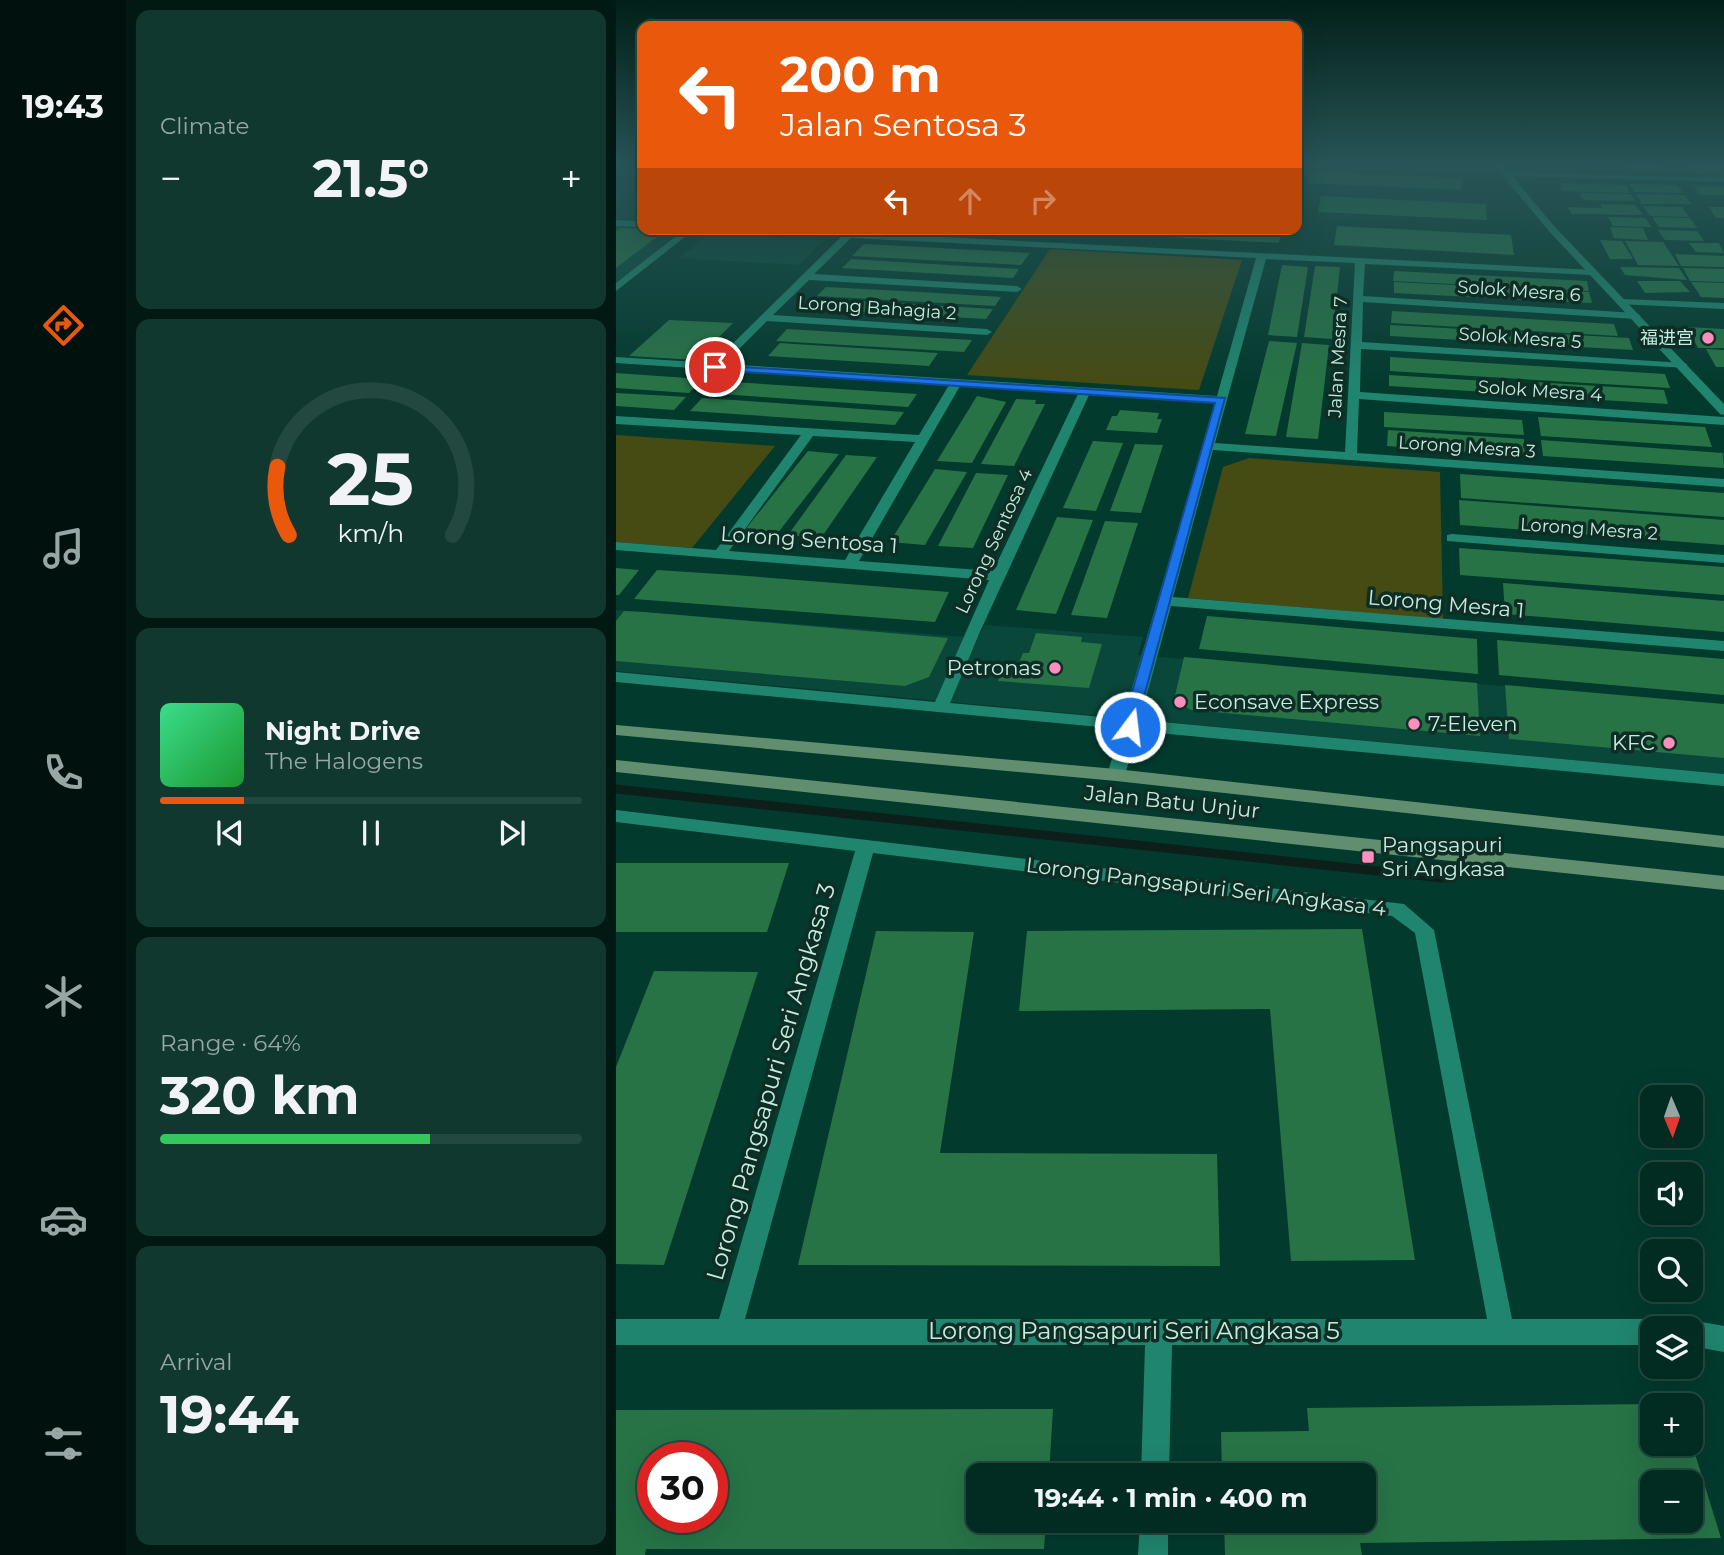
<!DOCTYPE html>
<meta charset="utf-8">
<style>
:root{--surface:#022c22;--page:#10382f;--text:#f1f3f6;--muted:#96a7a5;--line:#234840;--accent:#ea580c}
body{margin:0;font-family:Montserrat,"Noto Sans SC",sans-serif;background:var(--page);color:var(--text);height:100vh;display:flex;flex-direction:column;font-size:26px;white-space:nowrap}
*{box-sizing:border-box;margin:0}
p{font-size:23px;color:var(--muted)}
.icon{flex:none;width:38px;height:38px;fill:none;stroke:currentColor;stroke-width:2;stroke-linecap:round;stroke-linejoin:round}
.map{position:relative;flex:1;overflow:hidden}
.drawer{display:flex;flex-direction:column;gap:10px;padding:10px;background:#011813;width:490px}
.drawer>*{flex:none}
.banner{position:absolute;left:21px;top:21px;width:665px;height:214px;border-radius:14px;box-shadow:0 7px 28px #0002,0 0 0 2px var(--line);background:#ea580c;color:#fff;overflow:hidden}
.needle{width:46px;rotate:178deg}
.controls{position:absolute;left:1024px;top:1085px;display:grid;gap:14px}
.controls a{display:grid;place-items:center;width:63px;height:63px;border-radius:14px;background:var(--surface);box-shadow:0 7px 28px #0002,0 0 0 2px var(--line);font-size:35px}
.speed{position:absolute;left:21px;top:1442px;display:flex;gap:14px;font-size:35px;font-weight:700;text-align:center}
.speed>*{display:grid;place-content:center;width:91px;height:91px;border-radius:50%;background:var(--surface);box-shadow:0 7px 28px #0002,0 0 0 2px var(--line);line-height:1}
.speed .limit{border:10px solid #d22;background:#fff;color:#111}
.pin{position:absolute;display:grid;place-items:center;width:60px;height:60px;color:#fff;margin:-30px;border:4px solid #fff;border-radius:50%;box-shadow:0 2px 7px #0007}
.me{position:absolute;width:77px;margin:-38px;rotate:15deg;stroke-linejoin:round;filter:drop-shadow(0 0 5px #0008)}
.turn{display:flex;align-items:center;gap:24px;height:147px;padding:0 28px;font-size:32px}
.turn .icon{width:91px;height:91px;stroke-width:2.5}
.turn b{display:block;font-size:49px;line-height:60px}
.lanes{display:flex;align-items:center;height:66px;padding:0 28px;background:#0003;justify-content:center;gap:35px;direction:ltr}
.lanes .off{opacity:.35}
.big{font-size:52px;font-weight:700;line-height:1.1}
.drawer .tile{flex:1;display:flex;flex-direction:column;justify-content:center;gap:10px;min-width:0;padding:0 24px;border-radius:14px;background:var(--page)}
.drawer .dial{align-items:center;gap:0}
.dial svg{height:182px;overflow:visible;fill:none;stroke:var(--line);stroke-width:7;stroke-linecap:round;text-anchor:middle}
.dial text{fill:var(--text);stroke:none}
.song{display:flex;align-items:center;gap:21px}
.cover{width:84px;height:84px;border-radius:10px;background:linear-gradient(135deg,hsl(150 70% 55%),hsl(130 70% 35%))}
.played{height:7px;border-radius:4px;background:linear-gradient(90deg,var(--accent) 20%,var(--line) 20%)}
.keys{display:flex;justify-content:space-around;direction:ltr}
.heat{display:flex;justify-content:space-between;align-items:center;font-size:38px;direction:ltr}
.charge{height:10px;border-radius:5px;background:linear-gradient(90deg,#34c759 64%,var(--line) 0)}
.trip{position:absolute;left:350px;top:1463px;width:410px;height:70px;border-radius:14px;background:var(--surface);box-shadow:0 7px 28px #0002,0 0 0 2px var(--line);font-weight:700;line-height:70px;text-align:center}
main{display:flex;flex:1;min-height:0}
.tabs{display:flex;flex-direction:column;width:126px;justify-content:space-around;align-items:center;background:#01120e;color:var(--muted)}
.tabs .icon{width:49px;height:49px}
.tabs .active{color:var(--accent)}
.tabs b{font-size:32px;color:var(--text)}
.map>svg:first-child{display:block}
.built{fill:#09473a}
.green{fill:#464b14}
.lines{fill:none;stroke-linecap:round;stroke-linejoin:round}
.stream{stroke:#0d1f1a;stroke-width:9}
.building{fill:#277346;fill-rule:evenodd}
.minor{fill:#20856e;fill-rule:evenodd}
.tertiary{fill:#20856e;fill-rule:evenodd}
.secondary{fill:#608e6e;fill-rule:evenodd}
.route{fill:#1a73e8;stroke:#114b97;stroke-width:2}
.poi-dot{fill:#fd8ebe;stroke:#0f2d25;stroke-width:2.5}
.labels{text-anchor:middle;stroke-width:7;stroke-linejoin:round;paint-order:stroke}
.far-street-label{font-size:18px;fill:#c2ede0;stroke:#0f2d25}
.far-poi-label{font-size:18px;fill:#c2ede0;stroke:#0f2d25;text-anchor:end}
.street-label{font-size:21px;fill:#c2ede0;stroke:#0f2d25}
.poi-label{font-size:21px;fill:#c2ede0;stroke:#0f2d25;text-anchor:start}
.near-street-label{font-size:24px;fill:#c2ede0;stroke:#0f2d25}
</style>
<main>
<nav class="tabs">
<b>19:43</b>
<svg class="icon active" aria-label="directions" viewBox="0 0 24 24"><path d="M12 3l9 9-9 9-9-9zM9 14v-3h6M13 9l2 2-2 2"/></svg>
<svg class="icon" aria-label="music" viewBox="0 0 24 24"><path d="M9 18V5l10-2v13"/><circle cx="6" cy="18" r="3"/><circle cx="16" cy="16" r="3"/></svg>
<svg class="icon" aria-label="phone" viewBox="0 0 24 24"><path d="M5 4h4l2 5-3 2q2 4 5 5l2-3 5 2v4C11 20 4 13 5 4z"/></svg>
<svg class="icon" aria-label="climate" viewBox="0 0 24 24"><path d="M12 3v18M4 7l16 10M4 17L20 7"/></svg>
<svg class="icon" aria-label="car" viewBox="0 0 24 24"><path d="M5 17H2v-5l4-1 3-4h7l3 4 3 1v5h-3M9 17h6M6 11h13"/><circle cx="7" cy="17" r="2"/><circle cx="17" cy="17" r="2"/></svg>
<svg class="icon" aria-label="filters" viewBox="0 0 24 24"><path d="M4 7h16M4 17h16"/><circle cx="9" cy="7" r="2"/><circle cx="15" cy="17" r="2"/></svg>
</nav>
<section class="drawer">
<div class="tile"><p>Climate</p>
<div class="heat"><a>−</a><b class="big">21.5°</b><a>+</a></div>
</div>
<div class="tile dial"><svg viewBox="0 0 100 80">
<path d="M14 69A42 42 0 1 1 86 69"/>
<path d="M14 69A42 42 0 0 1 9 39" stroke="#ea580c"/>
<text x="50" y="56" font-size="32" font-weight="700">25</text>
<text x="50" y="72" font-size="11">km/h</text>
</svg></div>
<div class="tile">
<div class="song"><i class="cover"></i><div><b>Night Drive</b><p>The Halogens</p></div></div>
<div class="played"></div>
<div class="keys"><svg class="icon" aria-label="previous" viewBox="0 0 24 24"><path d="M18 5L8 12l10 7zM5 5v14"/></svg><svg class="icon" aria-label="pause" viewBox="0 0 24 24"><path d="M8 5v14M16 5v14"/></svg><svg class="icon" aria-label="next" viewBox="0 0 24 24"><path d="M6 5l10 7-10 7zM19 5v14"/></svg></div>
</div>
<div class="tile"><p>Range · 64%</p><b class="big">320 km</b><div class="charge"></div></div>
<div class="tile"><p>Arrival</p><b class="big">19:44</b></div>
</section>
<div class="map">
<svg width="1108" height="1555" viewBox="0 0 1108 1555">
<rect width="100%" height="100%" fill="#033a2e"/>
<g class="built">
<path d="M 0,185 L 26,186 L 26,220 L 0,219 Z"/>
<path d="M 0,225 L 26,227 L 26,229 L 70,229 L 0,283 Z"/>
<path d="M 92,234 L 207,240 L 183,265 L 63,258 Z"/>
<path d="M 0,610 L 362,638 L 369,625 L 527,637 L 522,655 L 1108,705 L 1108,774 L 0,671 Z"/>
</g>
<g class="green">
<path d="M 434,249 L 626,260 L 583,390 L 351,375 Z"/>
<path d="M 0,435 L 159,446 L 76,548 L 0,542 Z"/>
<path d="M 633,458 L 824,472 L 827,619 L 572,598 L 607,467 Z"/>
</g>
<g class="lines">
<path class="stream" d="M 0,789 L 827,878"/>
</g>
<g class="building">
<path d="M 1010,166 L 1045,166 L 1047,171 L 1012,170 Z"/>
<path d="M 1072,166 L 1108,166 L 1108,175 L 1078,174 Z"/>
<path d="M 694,171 L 846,178 L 846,190 L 691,183 Z"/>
<path d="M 943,183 L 1010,185 L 1014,193 L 946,191 Z"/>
<path d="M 1013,184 L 1061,185 L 1067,193 L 1019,192 Z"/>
<path d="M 1078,186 L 1108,187 L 1108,195 L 1084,195 Z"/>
<path d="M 964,193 L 1015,194 L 1019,201 L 968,200 Z"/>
<path d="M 1020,194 L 1068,195 L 1076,204 L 1026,204 Z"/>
<path d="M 705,196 L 870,204 L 871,220 L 702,212 Z"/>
<path d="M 984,204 L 1019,205 L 1027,215 L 956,214 L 951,207 L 986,208 Z"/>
<path d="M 1027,206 L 1066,207 L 1073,217 L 1034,216 Z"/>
<path d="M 1093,207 L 1108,207 L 1108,218 L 1100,218 Z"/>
<path d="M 992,217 L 1030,218 L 1035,227 L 997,226 Z"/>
<path d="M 1036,217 L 1074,218 L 1081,228 L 1043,227 Z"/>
<path d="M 721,226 L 895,235 L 898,255 L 718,245 Z"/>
<path d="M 994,227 L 1027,228 L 1032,240 L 998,238 Z"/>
<path d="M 4,228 L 39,229 L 46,233 L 0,268 L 0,231 Z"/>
<path d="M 311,229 L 352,229 L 348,234 L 308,232 Z"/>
<path d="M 354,229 L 384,229 L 378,235 L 351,233 Z"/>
<path d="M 497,229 L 666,229 L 663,243 L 494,234 Z"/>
<path d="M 1042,230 L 1081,231 L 1088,241 L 1049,240 Z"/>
<path d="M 984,240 L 1006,241 L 1017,259 L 994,259 Z"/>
<path d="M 1009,241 L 1047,242 L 1063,266 L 1022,265 Z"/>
<path d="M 1073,243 L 1103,243 L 1108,253 L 1080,252 Z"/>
<path d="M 248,244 L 286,246 L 414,253 L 405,265 L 236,256 Z"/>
<path d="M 1059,254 L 1108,256 L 1108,267 L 1065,266 Z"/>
<path d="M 235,259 L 299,263 L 403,269 L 397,278 L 226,268 Z"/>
<path d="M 666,265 L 692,267 L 681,337 L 652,335 Z"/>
<path d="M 699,266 L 724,267 L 716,339 L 688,337 Z"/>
<path d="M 1004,267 L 1063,268 L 1071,280 L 1009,275 Z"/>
<path d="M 1067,268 L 1108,269 L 1108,282 L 1074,281 Z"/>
<path d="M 778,271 L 971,281 L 973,291 L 777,281 Z"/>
<path d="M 1021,281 L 1064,281 L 1074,292 L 1029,293 Z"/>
<path d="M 778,282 L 973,292 L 976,303 L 778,293 Z"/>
<path d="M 1075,282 L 1108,283 L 1108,298 L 1085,297 Z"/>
<path d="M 210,287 L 304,292 L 385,297 L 379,306 L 201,296 Z"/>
<path d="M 199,299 L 280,303 L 377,309 L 370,319 L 189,309 Z"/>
<path d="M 776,311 L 998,324 L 1002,336 L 775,323 Z"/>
<path d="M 53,320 L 117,323 L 80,360 L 13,356 Z"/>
<path d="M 774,325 L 1013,338 L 1017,350 L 774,336 Z"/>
<path d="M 1071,327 L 1108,329 L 1108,348 L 1082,348 Z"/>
<path d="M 171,329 L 270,335 L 356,340 L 348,352 L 160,341 Z"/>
<path d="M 653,341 L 681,343 L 660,436 L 629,434 Z"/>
<path d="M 164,343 L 178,344 L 322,353 L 313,366 L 152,356 Z"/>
<path d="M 686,343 L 713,345 L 702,439 L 670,437 Z"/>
<path d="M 1090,349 L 1108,350 L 1108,367 L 1100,367 Z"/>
<path d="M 774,357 L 1049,374 L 1054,388 L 774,371 Z"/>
<path d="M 0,373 L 28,375 L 87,379 L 73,393 L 0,388 Z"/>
<path d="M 773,375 L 902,383 L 903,394 L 773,386 Z"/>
<path d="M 102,381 L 193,387 L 301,394 L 292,407 L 90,393 Z"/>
<path d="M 917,382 L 1048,390 L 1052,404 L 919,396 Z"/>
<path d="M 0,393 L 55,396 L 70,397 L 58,410 L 0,406 Z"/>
<path d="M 361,396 L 390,402 L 356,463 L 321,461 Z"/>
<path d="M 86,398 L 132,401 L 288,412 L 279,425 L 74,411 Z"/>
<path d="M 400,399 L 420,400 L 419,404 L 429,404 L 398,466 L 365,464 Z"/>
<path d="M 504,410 L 543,413 L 541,419 L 546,419 L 541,433 L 490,430 L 496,416 L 501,416 Z"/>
<path d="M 768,412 L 906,420 L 908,435 L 768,427 Z"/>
<path d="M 922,417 L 1089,427 L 1096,447 L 925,436 Z"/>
<path d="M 772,430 L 908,439 L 909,456 L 771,446 Z"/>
<path d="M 925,440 L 1107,453 L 1108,468 L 927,456 Z"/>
<path d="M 477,441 L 507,443 L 480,511 L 447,508 Z"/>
<path d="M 519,444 L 547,445 L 525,513 L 494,511 Z"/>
<path d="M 192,451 L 223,454 L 161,534 L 128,531 Z"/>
<path d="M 230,455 L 261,457 L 205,538 L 172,535 Z"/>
<path d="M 319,469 L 351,472 L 309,545 L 274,542 Z"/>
<path d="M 360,473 L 392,475 L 357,548 L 322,546 Z"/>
<path d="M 844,474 L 1108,493 L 1108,517 L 845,498 Z"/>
<path d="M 843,500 L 1108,520 L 1108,545 L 844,525 Z"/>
<path d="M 441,517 L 477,520 L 440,614 L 400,610 Z"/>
<path d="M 489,521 L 522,523 L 491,618 L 455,615 Z"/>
<path d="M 843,548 L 1108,567 L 1108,595 L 844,575 Z"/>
<path d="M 0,568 L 23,570 L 3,595 L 0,595 Z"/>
<path d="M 41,570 L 118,575 L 333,592 L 319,622 L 18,599 Z"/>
<path d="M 887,583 L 1108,601 L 1108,632 L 889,614 Z"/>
<path d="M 8,611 L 28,612 L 332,638 L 313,677 L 289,686 L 0,661 L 0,621 Z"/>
<path d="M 591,616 L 861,639 L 862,674 L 583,649 Z"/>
<path d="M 420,633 L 466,637 L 465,642 L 486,644 L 473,688 L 382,681 L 390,662 L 403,663 L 407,653 L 413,653 Z"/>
<path d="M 881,640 L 1108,659 L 1108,695 L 883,675 Z"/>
<path d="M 568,657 L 861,683 L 864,736 L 575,710 L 558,700 Z"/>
<path d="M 889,685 L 1108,704 L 1108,758 L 893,739 Z"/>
<path d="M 0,863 L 173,863 L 151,932 L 0,932 Z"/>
<path d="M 746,929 L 799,1260 L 675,1261 L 654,1009 L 403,1011 L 411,931 Z"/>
<path d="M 260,931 L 358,932 L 324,1153 L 601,1154 L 604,1266 L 182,1265 Z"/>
<path d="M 38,971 L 142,972 L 48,1265 L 0,1264 L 0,1067 Z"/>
<path d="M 1036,1404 L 1036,1444 L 1076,1444 L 1105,1538 L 744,1543 L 746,1555 L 609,1555 L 608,1521 L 747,1521 L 747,1475 L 606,1475 L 605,1432 L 693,1431 L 691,1408 ZM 1036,1482 L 1074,1482 L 1074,1521 L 1036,1521 Z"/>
<path d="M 437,1409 L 433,1475 L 362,1475 L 362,1521 L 430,1521 L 428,1549 L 30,1549 L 29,1555 L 0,1555 L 0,1410 ZM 37,1458 L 96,1458 L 96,1517 L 37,1517 Z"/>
</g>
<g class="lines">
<g class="minor">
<path d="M 891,172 L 1108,178 L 1108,182 L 888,176 Z"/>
<path d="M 0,220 L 26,221 L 26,227 L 0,226 Z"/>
<path d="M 69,229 L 79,229 L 0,291 L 0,283 Z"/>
<path d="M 105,229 L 169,229 L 979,270 L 979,274 L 976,275 L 749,264 L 747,296 L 1020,313 L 1025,316 L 1020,319 L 747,302 L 746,342 L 1067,363 L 1071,364 L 1071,368 L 745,349 L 744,392 L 1108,417 L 1108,425 L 743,399 L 741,453 L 1108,479 L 1108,487 L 597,450 L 557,597 L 1108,641 L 1108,651 L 555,606 L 524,720 L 1108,774 L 1108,786 L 521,731 L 509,775 L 500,781 L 491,775 L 505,729 L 0,682 L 0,672 L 319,702 L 373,580 L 0,550 L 0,542 L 100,550 L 185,435 L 0,424 L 0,416 L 303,435 L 333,385 L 0,363 L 0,357 L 97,363 L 225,237 ZM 235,238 L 640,258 L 601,396 L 108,364 L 151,321 L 371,335 L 376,332 L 371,329 L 157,315 L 193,280 L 401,292 L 406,289 L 401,286 L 198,274 ZM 650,259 L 739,263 L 729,452 L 599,443 ZM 344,386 L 462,394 L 377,571 L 243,561 ZM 473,395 L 599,403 L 507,719 L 334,703 L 363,634 ZM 197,436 L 299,442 L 229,560 L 113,551 Z"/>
<path d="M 1006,299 L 1108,303 L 1108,309 L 1002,304 L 1002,300 Z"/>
<path d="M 836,534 L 1108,555 L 1108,563 L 831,541 L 831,535 Z"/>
<path d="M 0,810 L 788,904 L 818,930 L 896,1319 L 1036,1319 L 1045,1323 L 1047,1328 L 1036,1328 L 1036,1345 L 556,1345 L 553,1475 L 525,1475 L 529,1345 L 0,1345 L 0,1319 L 103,1319 L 239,851 L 0,822 ZM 257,853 L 776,916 L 799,933 L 871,1319 L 129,1319 Z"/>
<path d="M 1074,1320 L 1108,1326 L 1108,1352 L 1074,1346 L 1074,1328 L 1063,1328 L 1065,1324 Z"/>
<path d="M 524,1521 L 552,1521 L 552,1555 L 522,1555 Z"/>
</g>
<path class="tertiary" d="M 879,166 L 888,166 L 938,226 L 1108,404 L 1108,415 L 1104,414 L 932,230 Z"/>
<g class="secondary">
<path d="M 0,725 L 500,769 L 1108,836 L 1108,848 L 500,781 L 0,735 Z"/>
<path d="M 0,760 L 1108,876 L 1108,890 L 0,772 Z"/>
</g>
</g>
<linearGradient id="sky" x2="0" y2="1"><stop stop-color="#022019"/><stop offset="0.43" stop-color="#285557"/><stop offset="1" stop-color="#285557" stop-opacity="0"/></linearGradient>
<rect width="1108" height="384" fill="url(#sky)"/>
<path class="route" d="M 95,365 L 609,398 L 519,730 L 514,732 L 506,727 L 599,403 L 99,370 Z"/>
<g class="poi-dot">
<circle cx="1092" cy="338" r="7"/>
<circle cx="439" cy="668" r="7"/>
<circle cx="564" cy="702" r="7"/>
<circle cx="798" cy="724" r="7"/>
<circle cx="1053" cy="743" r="7"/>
<rect x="745" y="850" width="14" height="14" rx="3.5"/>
</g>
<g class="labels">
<g class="far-street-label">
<text transform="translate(903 291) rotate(4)" y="6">Solok Mesra 6</text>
<text transform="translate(261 308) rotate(4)" y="6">Lorong Bahagia 2</text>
<text transform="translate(904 338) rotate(4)" y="6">Solok Mesra 5</text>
<text transform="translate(722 357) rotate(-87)" y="6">Jalan Mesra 7</text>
<text transform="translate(924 391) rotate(4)" y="6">Solok Mesra 4</text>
<text transform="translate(851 447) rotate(4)" y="6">Lorong Mesra 3</text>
<text transform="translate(973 529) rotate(4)" y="6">Lorong Mesra 2</text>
<text transform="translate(378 541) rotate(-65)" y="6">Lorong Sentosa 4</text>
</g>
<g class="far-poi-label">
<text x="1078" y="344">福进宫</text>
</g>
<g class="street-label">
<text transform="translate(193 540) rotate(4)" y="7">Lorong Sentosa 1</text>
<text transform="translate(830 604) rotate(5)" y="7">Lorong Mesra 1</text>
<text transform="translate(556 802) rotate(6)" y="7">Jalan Batu Unjur</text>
<text transform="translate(590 887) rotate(7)" y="7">Lorong Pangsapuri Seri Angkasa 4</text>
</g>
<g class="poi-label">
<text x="425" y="675" text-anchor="end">Petronas</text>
<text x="578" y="709">Econsave Express</text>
<text x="812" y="731">7-Eleven</text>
<text x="1039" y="750" text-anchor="end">KFC</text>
<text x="766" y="852">Pangsapuri<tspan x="766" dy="24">Sri Angkasa</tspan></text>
</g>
<g class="near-street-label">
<text transform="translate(155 1082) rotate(-74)" y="8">Lorong Pangsapuri Seri Angkasa 3</text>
<text x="518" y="1339">Lorong Pangsapuri Seri Angkasa 5</text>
</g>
</g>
</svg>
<div class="controls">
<a><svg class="needle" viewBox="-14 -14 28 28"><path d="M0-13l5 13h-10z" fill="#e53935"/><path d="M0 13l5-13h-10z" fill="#96a7a5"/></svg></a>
<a><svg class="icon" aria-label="sound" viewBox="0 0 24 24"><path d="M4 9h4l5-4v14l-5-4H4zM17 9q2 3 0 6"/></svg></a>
<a><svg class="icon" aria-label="search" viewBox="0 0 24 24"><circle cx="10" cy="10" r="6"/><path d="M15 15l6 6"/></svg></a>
<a><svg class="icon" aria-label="layers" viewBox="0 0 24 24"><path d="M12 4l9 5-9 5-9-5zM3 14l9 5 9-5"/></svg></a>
<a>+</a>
<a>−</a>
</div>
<div class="speed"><div class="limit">30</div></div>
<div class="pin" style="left:99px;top:367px;background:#d93025"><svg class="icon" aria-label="arrive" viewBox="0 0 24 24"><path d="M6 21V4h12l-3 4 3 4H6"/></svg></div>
<svg class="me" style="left:514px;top:727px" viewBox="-20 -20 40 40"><circle r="17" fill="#1a73e8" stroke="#fff" stroke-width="3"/><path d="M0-11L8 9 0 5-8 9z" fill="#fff"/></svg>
<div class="trip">19:44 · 1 min · 400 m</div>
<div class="banner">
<div class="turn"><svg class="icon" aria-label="left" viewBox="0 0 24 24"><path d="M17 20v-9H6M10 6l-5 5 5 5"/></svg><div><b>200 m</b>Jalan Sentosa 3</div></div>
<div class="lanes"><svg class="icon" aria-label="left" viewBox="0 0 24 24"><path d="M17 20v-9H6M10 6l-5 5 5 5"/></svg><svg class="icon off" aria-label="ahead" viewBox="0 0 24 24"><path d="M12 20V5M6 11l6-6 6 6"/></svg><svg class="icon off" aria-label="right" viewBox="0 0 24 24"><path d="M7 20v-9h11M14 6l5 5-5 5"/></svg></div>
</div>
</div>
</main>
